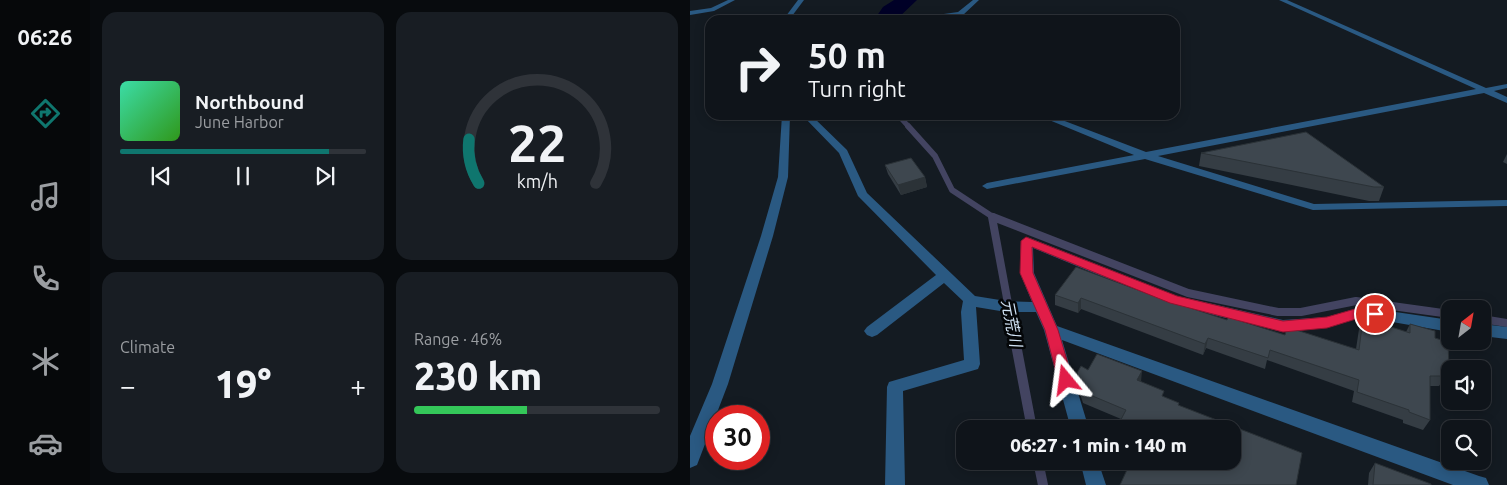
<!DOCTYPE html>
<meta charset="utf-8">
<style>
:root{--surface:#0f141a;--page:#181d23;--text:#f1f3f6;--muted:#9b9ea2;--line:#2f3339;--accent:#0f766e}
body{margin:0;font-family:Ubuntu,"Noto Sans JP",sans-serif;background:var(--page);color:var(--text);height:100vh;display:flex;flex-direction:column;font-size:19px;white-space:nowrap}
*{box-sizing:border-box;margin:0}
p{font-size:16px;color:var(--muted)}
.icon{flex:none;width:28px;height:28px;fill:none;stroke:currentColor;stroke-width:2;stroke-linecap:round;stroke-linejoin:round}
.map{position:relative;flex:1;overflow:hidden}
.sheet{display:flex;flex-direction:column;gap:12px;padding:12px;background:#080b0e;width:600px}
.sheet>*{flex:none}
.hud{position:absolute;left:15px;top:15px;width:475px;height:105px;border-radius:15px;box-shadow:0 2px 12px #0003,0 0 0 1px var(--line);background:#0f141a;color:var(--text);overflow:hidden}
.needle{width:32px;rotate:31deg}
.buttons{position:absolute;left:751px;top:300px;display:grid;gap:10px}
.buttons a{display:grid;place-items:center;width:50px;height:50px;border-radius:10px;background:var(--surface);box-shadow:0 2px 12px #0003,0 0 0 1px var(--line);font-size:25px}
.speed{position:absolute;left:15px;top:405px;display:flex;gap:10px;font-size:25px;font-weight:700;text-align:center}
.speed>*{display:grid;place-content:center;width:65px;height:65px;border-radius:50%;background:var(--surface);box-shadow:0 2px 12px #0003,0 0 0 1px var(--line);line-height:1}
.speed .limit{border:8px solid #d22;background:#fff;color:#111}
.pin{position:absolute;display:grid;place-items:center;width:42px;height:42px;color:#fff;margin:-21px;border:2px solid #fff;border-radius:50%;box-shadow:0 1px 5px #0007}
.me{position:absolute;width:55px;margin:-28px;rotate:344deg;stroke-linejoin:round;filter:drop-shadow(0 0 4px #0008)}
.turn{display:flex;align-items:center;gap:18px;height:105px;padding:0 20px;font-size:22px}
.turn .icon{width:65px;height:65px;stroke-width:2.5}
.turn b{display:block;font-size:35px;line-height:42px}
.big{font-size:38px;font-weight:800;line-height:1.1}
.sheet .widget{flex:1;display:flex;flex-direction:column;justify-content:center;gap:8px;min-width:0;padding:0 18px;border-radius:15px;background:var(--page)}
.sheet .dial{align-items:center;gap:0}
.dial svg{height:130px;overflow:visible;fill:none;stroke:var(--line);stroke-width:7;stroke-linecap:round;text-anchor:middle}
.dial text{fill:var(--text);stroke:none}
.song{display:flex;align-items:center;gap:15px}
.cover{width:60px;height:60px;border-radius:8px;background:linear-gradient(135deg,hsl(160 70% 55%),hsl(110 70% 35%))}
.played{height:5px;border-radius:2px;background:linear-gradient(90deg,var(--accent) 85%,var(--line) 85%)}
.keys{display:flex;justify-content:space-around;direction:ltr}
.heat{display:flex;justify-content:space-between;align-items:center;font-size:28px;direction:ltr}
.charge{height:8px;border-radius:4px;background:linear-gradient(90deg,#34c759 46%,var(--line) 0)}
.sheet .tiles{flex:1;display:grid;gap:12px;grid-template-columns:repeat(2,1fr)}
.trip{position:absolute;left:266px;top:420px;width:285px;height:50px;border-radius:15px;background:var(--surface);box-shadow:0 2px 12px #0003,0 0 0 1px var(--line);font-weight:800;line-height:50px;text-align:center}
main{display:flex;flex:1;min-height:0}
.dock{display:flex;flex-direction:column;width:90px;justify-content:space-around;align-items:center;background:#06080a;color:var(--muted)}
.dock .icon{width:35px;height:35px}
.dock .active{color:var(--accent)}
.dock b{font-size:22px;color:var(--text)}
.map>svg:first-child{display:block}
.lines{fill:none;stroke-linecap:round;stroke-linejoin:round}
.stream-far3{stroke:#434461;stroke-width:5}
.stream-far2{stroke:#434461;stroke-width:6}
.stream-far1{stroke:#434461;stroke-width:8}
.stream{stroke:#434461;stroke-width:10}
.river{fill:#000027;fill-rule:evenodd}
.minor{fill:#2a5982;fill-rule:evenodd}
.wall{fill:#353d44}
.shaded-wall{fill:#2b3237}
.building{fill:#3e474f;stroke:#2b3237}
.route{fill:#e11d48;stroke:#92132f}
.labels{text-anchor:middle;stroke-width:5;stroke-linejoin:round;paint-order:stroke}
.water-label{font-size:16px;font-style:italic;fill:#d0e2f4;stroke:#040608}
</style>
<main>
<nav class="dock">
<b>06:26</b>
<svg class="icon active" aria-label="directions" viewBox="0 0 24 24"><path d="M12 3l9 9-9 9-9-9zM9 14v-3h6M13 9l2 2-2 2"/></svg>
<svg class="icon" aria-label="music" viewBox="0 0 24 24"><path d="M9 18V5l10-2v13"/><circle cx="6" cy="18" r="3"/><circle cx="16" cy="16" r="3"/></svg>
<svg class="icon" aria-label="phone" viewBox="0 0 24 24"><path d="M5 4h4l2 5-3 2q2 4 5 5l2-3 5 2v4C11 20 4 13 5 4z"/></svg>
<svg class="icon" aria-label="climate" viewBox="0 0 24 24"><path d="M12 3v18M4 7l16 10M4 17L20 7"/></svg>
<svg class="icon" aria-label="car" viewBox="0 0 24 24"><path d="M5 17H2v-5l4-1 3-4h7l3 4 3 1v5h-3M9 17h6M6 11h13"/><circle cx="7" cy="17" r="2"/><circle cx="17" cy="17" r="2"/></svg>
</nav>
<section class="sheet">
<div class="tiles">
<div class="widget">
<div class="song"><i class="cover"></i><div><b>Northbound</b><p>June Harbor</p></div></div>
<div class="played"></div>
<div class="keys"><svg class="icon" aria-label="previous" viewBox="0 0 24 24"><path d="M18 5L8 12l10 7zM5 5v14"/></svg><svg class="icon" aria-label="pause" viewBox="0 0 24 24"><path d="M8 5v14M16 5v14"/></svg><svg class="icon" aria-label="next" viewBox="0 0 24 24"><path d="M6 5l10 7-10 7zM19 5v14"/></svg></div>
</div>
<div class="widget dial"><svg viewBox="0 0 100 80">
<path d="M14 69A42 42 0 1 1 86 69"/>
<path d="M14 69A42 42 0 0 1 8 42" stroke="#0f766e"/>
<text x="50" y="56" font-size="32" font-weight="700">22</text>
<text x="50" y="72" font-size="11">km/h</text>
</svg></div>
<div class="widget"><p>Climate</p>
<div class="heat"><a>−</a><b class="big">19°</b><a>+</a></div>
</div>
<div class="widget"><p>Range · 46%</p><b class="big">230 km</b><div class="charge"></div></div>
</div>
</section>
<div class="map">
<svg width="817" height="485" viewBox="0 0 817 485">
<rect width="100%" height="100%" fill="#141b22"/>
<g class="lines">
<path class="stream-far3" d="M 208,115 L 219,127"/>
<path class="stream-far2" d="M 218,126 L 245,156 L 262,190 L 306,219"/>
<g class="stream-far1">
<path d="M 302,217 L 324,336"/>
<path d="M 303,217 L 498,293 L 588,312 L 611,312 L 666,301 L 760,314"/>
<path d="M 792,319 L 817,323"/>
</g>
<g class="stream">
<path d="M 324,334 L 342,429"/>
<path d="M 348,461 L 353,485"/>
</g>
<path class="river" d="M 204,0 L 227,0 L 206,20 L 184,20 L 193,7 Z"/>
<g class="minor">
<path d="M 38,0 L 45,0 L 24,11 L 0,15 L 0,11 L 21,8 Z"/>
<path d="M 108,0 L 114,0 L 99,20 L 93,20 Z"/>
<path d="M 283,0 L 289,0 L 273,15 L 272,20 L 266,20 L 267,16 L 211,20 L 268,12 Z"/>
<path d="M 589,0 L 597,0 L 796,88 L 817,84 L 817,88 L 804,91 L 817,97 L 817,103 L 794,93 L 468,156 L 624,204 L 817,200 L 817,206 L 623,210 L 455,159 L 297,189 L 292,186 L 297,183 L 444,155 L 347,115 L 359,115 L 456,152 L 786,89 Z"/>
<path d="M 92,115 L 100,115 L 98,177 L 83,236 L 38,384 L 7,465 L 0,468 L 0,436 L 22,384 L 71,236 L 88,177 Z"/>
<path d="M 112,115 L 121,115 L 157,150 L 177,193 L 285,296 L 316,301 L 342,302 L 330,273 L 331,241 L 337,237 L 487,296 L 593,320 L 637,317 L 665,309 L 685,309 L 760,320 L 760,332 L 685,319 L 665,319 L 637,327 L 593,332 L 479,304 L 343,248 L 344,273 L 367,326 L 789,476 L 796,478 L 799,485 L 763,485 L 372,340 L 399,429 L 381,429 L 354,330 L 346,312 L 316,312 L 286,307 L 290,364 L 288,369 L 213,391 L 215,485 L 195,485 L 197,387 L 199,382 L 274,360 L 271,312 L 273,301 L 254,283 L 187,335 L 182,337 L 177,335 L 174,331 L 177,327 L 246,275 L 168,196 L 149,153 Z"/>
<path d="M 792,324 L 817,327 L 817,339 L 792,336 Z"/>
<path d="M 390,461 L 408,461 L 416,485 L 396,485 Z"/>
</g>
</g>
<g class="wall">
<path d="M 511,153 L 694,187 L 689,201 L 679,201 L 509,166 Z"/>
<path d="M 817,154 L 817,164 L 813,162 Z"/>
<path d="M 195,165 L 235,177 L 237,187 L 211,195 L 198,174 Z"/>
<path d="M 365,295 L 464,296 L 537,320 L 595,335 L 666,349 L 669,329 L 673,318 L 716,332 L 720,324 L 745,338 L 759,369 L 756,373 L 756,376 L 749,386 L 740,386 L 740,420 L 733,430 L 713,423 L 713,420 L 662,402 L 664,391 L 577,360 L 575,369 L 516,348 L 513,355 L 391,309 L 388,313 L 365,305 Z"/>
<path d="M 398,370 L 451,382 L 474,397 L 489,403 L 489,405 L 542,461 L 431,419 L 393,403 L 387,384 L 387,373 Z"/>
<path d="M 685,463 L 741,485 L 678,485 L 679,473 Z"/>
</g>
<g class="shaded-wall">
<path d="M 235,177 L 237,187 L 211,195 L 208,185 Z"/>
<path d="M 391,298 L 391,309 L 388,313 L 388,303 Z"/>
<path d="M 518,338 L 516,348 L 513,355 L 515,344 Z"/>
<path d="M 452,371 L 451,382 L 447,380 Z"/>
</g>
<g class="building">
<path d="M 616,132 L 694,187 L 684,187 L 511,153 Z"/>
<path d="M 221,158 L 235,177 L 208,185 L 195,165 Z"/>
<path d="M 386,267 L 464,296 L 537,320 L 538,317 L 595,335 L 597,327 L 669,350 L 673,318 L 720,333 L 720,324 L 745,331 L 745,338 L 758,342 L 759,369 L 756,368 L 756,376 L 740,376 L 740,420 L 719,412 L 719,410 L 667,392 L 669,380 L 580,350 L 578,358 L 518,338 L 515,344 L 391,298 L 388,303 L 365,295 Z"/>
<path d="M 407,354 L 452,371 L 447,380 L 474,391 L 472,396 L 489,403 L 488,405 L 612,453 L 606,485 L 430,485 L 441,461 L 542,461 L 542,429 L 426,429 L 436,410 L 393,392 L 387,373 L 391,366 L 398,370 Z"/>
<path d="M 685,463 L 741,484 L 741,485 L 683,485 Z"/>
</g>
<path class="route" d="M 336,237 L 487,296 L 593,321 L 637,317 L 665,309 L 689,310 L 691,314 L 689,317 L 666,319 L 637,328 L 593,332 L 480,303 L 342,247 L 343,273 L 368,330 L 383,380 L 381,384 L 376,386 L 370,384 L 368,380 L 355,330 L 330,273 L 331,241 Z"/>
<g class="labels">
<g class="water-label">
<text transform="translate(322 323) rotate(79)" y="6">元荒川</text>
</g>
</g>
</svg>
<div class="buttons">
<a><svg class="needle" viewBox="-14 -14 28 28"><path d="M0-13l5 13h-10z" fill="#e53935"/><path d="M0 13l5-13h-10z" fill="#9b9ea2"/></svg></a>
<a><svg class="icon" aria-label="sound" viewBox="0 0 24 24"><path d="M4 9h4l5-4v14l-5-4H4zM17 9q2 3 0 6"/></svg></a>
<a><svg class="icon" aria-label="search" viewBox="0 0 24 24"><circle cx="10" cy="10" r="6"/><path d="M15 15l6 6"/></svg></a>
</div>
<div class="speed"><div class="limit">30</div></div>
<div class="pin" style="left:685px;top:314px;background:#d93025"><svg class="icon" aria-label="arrive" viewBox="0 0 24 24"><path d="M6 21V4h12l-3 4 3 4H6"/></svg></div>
<svg class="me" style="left:376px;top:380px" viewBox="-20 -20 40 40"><path d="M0-17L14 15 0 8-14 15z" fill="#e11d48" stroke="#fff" stroke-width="4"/></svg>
<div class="trip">06:27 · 1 min · 140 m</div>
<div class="hud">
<div class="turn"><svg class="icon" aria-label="right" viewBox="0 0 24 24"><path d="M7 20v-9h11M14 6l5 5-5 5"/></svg><div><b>50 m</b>Turn right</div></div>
</div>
</div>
</main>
